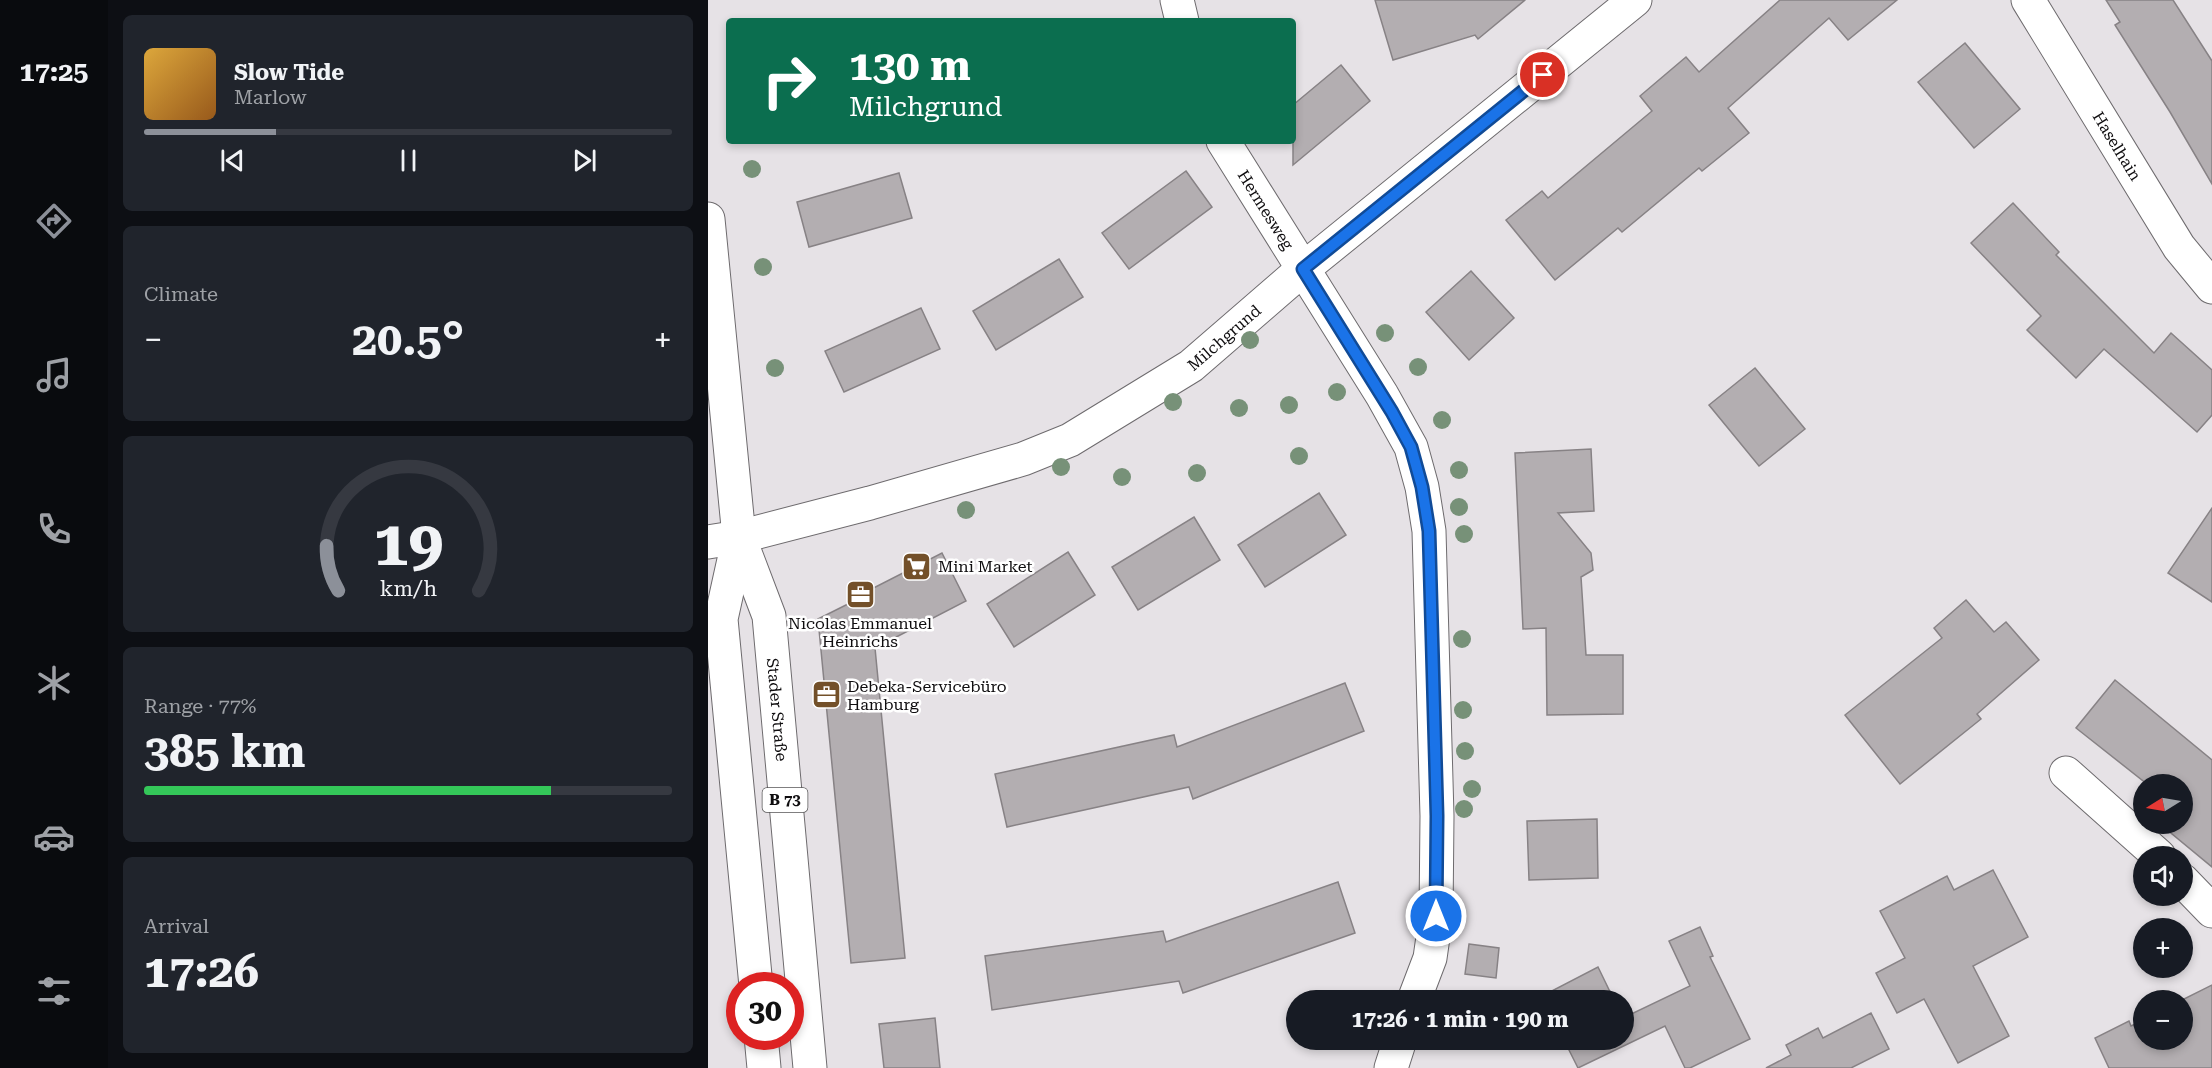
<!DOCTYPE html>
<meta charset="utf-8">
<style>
:root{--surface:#171b24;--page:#20242c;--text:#f1f3f6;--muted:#9ea1a6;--line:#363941;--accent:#8c9099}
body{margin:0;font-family:"Roboto Serif",serif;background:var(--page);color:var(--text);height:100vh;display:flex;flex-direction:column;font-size:22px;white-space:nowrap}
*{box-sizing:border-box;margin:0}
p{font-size:20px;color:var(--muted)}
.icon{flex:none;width:33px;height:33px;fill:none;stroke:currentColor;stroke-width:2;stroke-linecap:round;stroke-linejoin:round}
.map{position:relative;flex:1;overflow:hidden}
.side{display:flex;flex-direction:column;gap:15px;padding:15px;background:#0d0f14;width:600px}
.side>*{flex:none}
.hud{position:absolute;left:18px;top:18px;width:570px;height:126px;border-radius:6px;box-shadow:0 3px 9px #0003;background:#0b6e4f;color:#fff;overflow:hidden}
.needle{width:39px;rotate:259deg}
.controls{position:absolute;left:1425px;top:774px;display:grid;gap:12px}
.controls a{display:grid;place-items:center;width:60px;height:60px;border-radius:50%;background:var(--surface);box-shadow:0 3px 9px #0003;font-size:30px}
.speed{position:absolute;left:18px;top:972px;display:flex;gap:12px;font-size:30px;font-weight:700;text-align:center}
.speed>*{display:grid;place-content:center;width:78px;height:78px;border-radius:50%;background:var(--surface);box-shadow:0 3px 9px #0003;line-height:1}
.speed .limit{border:9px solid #d22;background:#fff;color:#111}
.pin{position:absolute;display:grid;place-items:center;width:51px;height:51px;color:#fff;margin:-26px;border:3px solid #fff;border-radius:50%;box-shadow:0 2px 6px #0007}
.me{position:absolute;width:66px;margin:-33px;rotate:0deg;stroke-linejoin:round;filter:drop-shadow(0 0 4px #0008)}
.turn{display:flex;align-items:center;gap:21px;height:126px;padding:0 24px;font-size:27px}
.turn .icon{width:78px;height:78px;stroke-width:2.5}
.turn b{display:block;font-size:42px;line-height:51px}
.big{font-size:45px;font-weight:700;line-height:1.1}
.side .card{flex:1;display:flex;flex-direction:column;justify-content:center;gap:9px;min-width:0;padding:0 21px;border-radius:9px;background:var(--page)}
.side .dial{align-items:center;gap:0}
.dial svg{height:156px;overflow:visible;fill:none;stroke:var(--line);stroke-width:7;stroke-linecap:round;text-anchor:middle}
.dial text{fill:var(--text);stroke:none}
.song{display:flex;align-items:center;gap:18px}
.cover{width:72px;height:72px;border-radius:9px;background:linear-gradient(135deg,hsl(40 70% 55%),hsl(30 70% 35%))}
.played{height:6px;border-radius:3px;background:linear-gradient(90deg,var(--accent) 25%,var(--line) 25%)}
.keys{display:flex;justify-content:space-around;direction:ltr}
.heat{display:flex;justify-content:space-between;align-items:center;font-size:33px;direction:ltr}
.charge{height:9px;border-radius:4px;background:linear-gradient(90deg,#34c759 77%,var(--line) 0)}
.trip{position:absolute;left:578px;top:990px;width:348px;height:60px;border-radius:30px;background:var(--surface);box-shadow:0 3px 9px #0003;font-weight:700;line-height:60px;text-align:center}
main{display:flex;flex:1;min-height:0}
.menu{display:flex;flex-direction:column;width:108px;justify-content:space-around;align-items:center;background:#090b0e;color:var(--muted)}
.menu .icon{width:42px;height:42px}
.menu .on{color:var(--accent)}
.menu b{font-size:27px;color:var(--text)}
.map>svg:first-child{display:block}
.building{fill:#b3aeb1;stroke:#878285;stroke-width:1.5}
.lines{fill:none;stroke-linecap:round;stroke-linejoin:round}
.minor-casing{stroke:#6e6b6e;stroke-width:35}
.major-casing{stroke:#6e6b6e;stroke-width:35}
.minor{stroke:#fff;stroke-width:33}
.major{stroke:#fff;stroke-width:33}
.tree{fill:#779178}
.route-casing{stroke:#114b97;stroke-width:15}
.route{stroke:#1a73e8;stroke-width:10}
.labels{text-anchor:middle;stroke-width:5;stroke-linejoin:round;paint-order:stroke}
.shield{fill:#fff;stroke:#575657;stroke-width:1.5}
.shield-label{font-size:15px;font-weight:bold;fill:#0f0d0f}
.street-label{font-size:16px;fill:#0f0d0f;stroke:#fff}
.poi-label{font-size:16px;fill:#0f0d0f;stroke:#fff;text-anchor:start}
</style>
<main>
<nav class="menu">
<b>17:25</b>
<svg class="icon on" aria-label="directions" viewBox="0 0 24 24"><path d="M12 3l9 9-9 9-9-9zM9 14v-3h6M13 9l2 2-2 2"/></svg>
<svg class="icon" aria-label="music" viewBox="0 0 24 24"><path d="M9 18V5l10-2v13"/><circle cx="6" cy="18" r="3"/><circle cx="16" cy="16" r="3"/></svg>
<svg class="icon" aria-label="phone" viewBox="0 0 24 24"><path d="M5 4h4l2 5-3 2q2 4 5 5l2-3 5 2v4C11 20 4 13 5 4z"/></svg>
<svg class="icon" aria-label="climate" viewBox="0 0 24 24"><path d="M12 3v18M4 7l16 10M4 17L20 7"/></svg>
<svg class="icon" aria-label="car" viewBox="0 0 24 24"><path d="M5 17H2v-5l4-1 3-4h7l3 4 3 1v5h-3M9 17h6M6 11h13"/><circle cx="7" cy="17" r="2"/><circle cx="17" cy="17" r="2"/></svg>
<svg class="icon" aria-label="filters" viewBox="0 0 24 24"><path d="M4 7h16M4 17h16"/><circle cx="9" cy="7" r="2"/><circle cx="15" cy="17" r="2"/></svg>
</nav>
<section class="side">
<div class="card">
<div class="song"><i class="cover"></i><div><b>Slow Tide</b><p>Marlow</p></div></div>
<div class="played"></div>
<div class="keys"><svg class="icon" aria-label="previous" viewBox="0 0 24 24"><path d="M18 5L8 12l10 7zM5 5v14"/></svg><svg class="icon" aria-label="pause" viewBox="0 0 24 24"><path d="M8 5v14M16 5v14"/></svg><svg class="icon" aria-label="next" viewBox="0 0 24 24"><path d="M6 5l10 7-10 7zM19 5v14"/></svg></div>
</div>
<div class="card"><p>Climate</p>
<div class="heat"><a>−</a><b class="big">20.5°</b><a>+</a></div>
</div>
<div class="card dial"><svg viewBox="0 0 100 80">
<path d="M14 69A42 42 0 1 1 86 69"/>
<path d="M14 69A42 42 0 0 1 8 46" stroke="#8c9099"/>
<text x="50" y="56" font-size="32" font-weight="700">19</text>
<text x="50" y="72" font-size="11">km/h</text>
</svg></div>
<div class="card"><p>Range · 77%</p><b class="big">385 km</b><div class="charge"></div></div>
<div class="card"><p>Arrival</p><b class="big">17:26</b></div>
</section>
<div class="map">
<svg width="1504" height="1068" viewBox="0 0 1504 1068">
<rect width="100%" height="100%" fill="#e6e2e6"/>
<g class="building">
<path d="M 667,0 L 817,0 L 770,39 L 767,35 L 685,60 Z"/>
<path d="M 1072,0 L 1189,0 L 1140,40 L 1121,18 L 1020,108 L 1041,133 L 994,171 L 991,168 L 914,232 L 910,228 L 847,280 L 798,220 L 834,191 L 840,198 L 944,111 L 932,96 L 978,57 L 991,72 Z"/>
<path d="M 1398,0 L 1465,0 L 1504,61 L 1504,184 L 1462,112 L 1407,25 L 1412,22 Z"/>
<path d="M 1257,43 L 1312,109 L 1266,148 L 1210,82 Z"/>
<path d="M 633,65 L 662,101 L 585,165 L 585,105 Z"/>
<path d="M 478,171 L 504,207 L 421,269 L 394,233 Z"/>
<path d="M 191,173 L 204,218 L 101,247 L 89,202 Z"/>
<path d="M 1305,203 L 1351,252 L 1348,255 L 1446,353 L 1463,333 L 1504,370 L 1504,415 L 1489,432 L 1396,349 L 1368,378 L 1319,330 L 1333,316 L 1263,243 Z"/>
<path d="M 351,259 L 375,297 L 288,350 L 265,311 Z"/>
<path d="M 763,271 L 806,318 L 761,360 L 718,312 Z"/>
<path d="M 213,308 L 232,349 L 136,392 L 117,351 Z"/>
<path d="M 1047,368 L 1097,429 L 1051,466 L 1001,405 Z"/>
<path d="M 883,449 L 886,511 L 850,513 L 883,553 L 885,570 L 873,577 L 878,655 L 915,655 L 915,714 L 839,715 L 838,628 L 815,629 L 807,453 Z"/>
<path d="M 611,493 L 638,535 L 557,587 L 530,545 Z"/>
<path d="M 1504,508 L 1504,602 L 1460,573 Z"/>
<path d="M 486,517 L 512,560 L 430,610 L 404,567 Z"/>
<path d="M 360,552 L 387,595 L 306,647 L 279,604 Z"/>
<path d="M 234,553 L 258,601 L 167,648 L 197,958 L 143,963 L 110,619 L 144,602 L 142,600 Z"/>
<path d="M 1258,600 L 1286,632 L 1298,622 L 1331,660 L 1269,714 L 1273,719 L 1192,784 L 1137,715 L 1234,638 L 1226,628 Z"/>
<path d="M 1407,680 L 1504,760 L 1504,867 L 1452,824 L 1474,824 L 1474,784 L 1439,784 L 1368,728 Z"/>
<path d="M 637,683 L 656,731 L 485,799 L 481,787 L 299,827 L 287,774 L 466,735 L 469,747 Z"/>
<path d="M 889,819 L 890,878 L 821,880 L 819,821 Z"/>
<path d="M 1285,870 L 1320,937 L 1265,966 L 1301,1036 L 1250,1063 L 1216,999 L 1189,1013 L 1168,973 L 1197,958 L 1172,911 L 1239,876 L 1246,890 Z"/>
<path d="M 630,882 L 647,933 L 475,993 L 471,981 L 284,1010 L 277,956 L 455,931 L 458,942 Z"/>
<path d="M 992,927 L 1005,956 L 1002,957 L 1042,1039 L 982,1068 L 977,1068 L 957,1026 L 870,1068 L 856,1040 L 915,1040 L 915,1018 L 982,986 L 961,941 Z"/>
<path d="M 761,944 L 791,948 L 788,978 L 757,974 Z"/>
<path d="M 890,967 L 906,1000 L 836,1000 L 834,996 Z"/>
<path d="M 1504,985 L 1504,1068 L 1401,1068 L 1387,1038 L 1421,1021 L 1423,1026 L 1436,1020 L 1436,1040 L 1474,1040 L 1474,1000 Z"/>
<path d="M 1163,1013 L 1181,1049 L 1143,1068 L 1058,1068 L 1083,1055 L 1078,1045 L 1110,1028 L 1115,1038 Z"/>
<path d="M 227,1018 L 232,1068 L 176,1068 L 171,1024 Z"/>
</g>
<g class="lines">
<defs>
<g id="minor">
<path d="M 469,0 L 474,21"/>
<path id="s1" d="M 1320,0 L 1471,247 L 1504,287"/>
<path id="s2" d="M 515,141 L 674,395 L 703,447 L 714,487 L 721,531 L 723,603 L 729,816 L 728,916 L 722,958 L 706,1000"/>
<path id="s3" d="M 0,542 L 31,537 L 162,503 L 315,459 L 362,440 L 483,366 L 595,269 L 927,0"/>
<path d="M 1358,773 L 1451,856"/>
<path d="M 1474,880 L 1504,911"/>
<path d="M 683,1068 L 692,1040"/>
</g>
<g id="major">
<path id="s4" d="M 0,219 L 31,537 L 61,616 L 102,1068"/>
<path d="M 31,537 L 13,619 L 48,986"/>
<path d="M 53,1036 L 56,1068"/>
</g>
</defs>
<use href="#minor" class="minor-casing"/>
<use href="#major" class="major-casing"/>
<use href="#minor" class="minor"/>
<use href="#major" class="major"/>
</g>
<g class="tree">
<circle cx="44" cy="169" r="9"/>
<circle cx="55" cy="267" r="9"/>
<circle cx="677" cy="333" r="9"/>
<circle cx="542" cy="340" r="9"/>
<circle cx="710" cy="367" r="9"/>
<circle cx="67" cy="368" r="9"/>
<circle cx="629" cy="392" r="9"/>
<circle cx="465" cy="402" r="9"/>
<circle cx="581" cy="405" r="9"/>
<circle cx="531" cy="408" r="9"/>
<circle cx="734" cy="420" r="9"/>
<circle cx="591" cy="456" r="9"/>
<circle cx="353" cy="467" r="9"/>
<circle cx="751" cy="470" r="9"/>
<circle cx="489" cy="473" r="9"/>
<circle cx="414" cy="477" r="9"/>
<circle cx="751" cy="507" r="9"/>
<circle cx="258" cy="510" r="9"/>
<circle cx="756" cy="534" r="9"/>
<circle cx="754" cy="639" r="9"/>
<circle cx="755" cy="710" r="9"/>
<circle cx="757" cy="751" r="9"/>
<circle cx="764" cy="789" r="9"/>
<circle cx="756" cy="809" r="9"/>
</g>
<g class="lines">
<defs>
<path id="route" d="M 728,916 L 729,816 L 723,603 L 721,531 L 714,487 L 703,447 L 684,412 L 595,269 L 835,75"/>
</defs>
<use href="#route" class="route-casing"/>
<use href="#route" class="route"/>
</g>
<defs>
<symbol id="supermarket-square" viewBox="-11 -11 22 22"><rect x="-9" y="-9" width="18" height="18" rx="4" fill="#735029" stroke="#fff"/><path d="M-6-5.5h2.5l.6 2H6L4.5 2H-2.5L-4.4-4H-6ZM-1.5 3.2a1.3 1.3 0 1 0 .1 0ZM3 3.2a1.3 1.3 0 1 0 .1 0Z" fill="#fff"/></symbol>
<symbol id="office-square" viewBox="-11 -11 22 22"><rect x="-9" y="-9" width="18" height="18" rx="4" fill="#735029" stroke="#fff"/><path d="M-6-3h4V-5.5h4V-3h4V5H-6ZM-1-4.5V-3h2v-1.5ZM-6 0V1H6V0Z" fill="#fff"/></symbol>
</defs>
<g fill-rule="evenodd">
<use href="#supermarket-square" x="192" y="550" width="33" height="33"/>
<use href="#office-square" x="136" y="578" width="33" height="33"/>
<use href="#office-square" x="102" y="678" width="33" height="33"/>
</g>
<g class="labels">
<rect class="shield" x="54.5" y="788" width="45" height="24" rx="4.5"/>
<g class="shield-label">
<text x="77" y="805">B 73</text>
</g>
<g class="street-label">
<text dy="6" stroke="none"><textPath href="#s1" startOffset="171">Haselhain</textPath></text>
<text dy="6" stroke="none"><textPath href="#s2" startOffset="81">Hermesweg</textPath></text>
<text dy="6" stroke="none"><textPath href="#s3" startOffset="562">Milchgrund</textPath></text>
<text dy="6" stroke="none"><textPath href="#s4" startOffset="498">Stader Straße</textPath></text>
</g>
<g class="poi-label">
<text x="230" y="572">Mini Market</text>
<text x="152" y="629" text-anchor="middle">Nicolas Emmanuel<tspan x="152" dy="18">Heinrichs</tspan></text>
<text x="139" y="692">Debeka-Servicebüro<tspan x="139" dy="18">Hamburg</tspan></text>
</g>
</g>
</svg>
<div class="controls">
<a><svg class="needle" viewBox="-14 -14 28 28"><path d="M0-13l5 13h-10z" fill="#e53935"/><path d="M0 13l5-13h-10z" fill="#9ea1a6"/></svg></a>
<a><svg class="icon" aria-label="sound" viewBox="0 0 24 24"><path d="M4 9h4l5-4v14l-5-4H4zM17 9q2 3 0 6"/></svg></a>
<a>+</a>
<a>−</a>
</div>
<div class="speed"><div class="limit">30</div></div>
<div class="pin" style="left:835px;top:75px;background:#d93025"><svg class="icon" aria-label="arrive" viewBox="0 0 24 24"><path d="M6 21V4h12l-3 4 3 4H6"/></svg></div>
<svg class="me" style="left:728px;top:916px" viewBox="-20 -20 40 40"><circle r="17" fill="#1a73e8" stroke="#fff" stroke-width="3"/><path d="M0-11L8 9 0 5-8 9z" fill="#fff"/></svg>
<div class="trip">17:26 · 1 min · 190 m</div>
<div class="hud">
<div class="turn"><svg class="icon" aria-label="right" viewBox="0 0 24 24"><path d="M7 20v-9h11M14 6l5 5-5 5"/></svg><div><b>130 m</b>Milchgrund</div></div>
</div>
</div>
</main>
